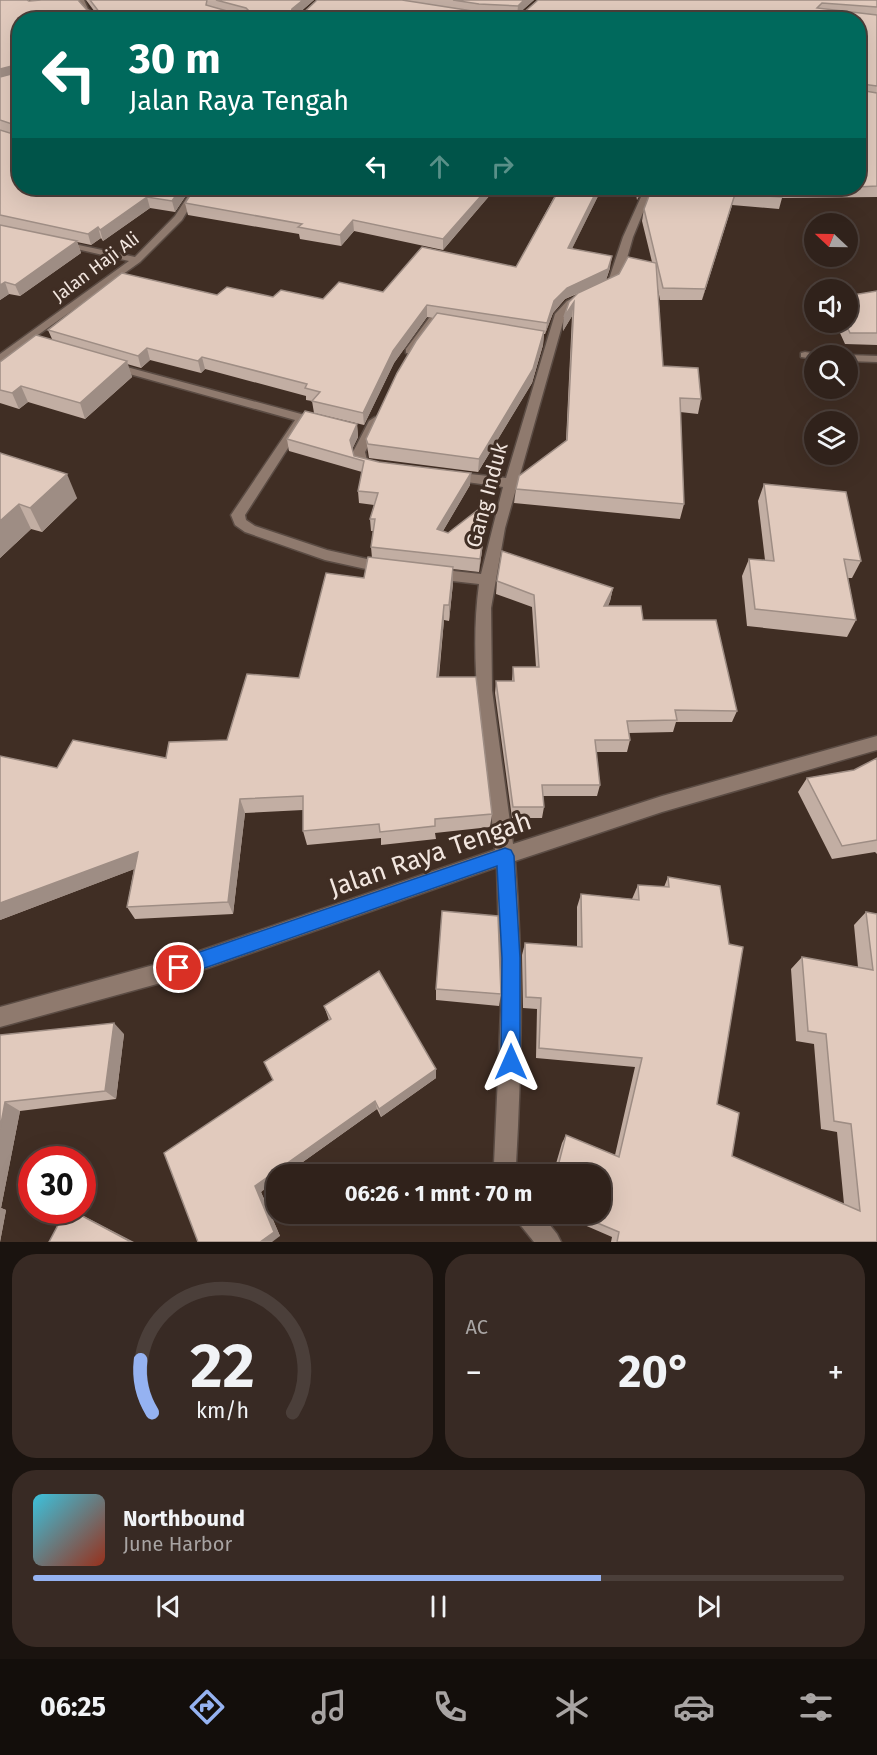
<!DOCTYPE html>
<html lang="id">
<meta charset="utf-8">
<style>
:root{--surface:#30221b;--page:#382a24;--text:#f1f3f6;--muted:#a8a4a3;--line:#4b3f3a;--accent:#95b2f1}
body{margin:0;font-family:"Fira Sans",sans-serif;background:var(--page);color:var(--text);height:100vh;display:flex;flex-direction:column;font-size:22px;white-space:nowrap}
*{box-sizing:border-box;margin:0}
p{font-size:20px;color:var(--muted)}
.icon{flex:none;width:33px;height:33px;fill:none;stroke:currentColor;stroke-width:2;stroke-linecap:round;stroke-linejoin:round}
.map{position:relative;height:1242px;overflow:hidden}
.panel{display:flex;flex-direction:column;gap:12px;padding:12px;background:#1a130f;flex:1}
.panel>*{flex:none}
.top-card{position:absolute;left:12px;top:12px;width:854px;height:183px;border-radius:24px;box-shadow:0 6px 24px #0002,0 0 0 2px var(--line);background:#00695c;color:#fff;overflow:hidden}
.needle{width:39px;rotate:292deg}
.buttons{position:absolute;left:804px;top:213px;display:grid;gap:12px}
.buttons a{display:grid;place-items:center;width:54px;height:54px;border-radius:50%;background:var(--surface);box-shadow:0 6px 24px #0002,0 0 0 2px var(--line);font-size:30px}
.speed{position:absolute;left:18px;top:1146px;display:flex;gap:12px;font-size:30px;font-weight:700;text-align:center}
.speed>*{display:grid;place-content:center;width:78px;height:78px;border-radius:50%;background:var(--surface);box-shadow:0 6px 24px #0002,0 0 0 2px var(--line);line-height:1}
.speed .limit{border:9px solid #d22;background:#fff;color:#111}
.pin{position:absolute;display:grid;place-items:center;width:51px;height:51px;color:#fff;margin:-26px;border:3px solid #fff;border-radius:50%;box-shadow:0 2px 6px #0007}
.me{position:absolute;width:66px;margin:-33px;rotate:0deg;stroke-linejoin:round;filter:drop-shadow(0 0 4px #0008)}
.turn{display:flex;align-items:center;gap:21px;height:126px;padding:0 18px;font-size:27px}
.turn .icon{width:78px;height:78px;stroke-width:2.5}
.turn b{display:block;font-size:42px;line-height:51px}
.lanes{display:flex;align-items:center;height:57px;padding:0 18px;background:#0003;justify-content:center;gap:30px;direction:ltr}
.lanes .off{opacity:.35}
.big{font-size:45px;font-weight:700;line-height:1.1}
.panel .card{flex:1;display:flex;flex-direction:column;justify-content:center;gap:9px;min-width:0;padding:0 21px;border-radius:24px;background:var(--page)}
.panel .dial{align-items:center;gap:0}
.dial svg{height:156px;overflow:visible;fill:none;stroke:var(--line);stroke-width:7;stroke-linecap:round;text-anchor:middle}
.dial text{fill:var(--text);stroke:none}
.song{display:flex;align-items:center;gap:18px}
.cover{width:72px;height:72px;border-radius:9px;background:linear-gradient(135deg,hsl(190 70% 55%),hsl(10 70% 35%))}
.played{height:6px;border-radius:3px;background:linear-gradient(90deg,var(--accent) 70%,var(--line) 70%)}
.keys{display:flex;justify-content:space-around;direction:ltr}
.heat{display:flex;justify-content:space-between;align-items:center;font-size:33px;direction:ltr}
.panel .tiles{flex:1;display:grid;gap:12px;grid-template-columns:1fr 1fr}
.card:last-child{grid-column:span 2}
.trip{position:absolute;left:266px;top:1164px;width:345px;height:60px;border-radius:24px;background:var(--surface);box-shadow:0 6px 24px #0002,0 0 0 2px var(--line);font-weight:700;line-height:60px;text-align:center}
.tab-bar{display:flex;height:96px;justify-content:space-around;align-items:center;background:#130e0b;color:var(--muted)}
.tab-bar .icon{width:42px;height:42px}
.tab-bar .on{color:var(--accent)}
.tab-bar b{font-size:27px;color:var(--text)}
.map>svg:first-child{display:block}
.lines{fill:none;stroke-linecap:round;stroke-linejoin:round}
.minor-casing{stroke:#5b4c44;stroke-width:3}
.minor{fill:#8f7a6e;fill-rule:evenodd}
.wall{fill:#c2aea3}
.shaded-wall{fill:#9e8d84}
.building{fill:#e1cabd;stroke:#9e8d84;stroke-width:1.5}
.route{fill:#1a73e8;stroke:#114b97;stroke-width:1.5}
.labels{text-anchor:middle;stroke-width:6;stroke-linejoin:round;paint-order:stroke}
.far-street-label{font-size:18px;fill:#f2e6df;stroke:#402e24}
.street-label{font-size:21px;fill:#f2e6df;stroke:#402e24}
.near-street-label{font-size:26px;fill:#f2e6df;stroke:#402e24}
</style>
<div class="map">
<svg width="877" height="1242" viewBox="0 0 877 1242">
<rect width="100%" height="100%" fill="#402e24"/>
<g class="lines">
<defs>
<g id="minor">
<path d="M 78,0 L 84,0 L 88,9 L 101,20 C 88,20 82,11 78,0 Z"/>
<path d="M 193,188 L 201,188 L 182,220 L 140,262 L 0,362 L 0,354 L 129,261 L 55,244 L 55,240 L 135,257 L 175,216 Z"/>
<path d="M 645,188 L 653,188 L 633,237 L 622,276 L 616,286 L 575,305 L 565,315 L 505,528 L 491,608 L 492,690 L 513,844 L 662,796 L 877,736 L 877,750 L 662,812 L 515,861 C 523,962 522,1063 516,1164 L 520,1174 L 498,1174 L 494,1164 L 501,1010 L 497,867 L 179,978 L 0,1027 L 0,1007 L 179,958 L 495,850 C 487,761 467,674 479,584 L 435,579 L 428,574 L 435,569 L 481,574 L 503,487 L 452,480 L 446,476 L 452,472 L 506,478 L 555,314 L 567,301 L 608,282 L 623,237 Z"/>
<path d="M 433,317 L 450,321 L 445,324 L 436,323 L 414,353 L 406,353 L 406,349 L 429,318 Z"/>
<path d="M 805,352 L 818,354 L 819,356 L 814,356 L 814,359 L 801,357 L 801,353 Z"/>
<path d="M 848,355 L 877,356 L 877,362 L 848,361 L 848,356 L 845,356 Z"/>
<path d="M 112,363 L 312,417 L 312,423 L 304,423 L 245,515 L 246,520 L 255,526 L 327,550 L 389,564 L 391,568 L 389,572 L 384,573 L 325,560 L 245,532 L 235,525 L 231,515 L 295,420 L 108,368 L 106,366 Z"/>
<path d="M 375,417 L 381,421 L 365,452 L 367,460 L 380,463 L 381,466 L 375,470 L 356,466 L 353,452 L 369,421 Z"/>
<path d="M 514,1214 L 541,1214 L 557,1234 L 561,1242 L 534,1242 L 518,1222 Z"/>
</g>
</defs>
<use href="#minor" class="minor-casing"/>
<use href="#minor" class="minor"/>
</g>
<g class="wall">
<path d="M 0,0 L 95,12 L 86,0 L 314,0 L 299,13 L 303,13 L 317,0 L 534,0 L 519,13 L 877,0 L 877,197 L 782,198 L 779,209 L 732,205 L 702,300 L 660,300 L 658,289 L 663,366 L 701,399 L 698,414 L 680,412 L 684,504 L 680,519 L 514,503 L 516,489 L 566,441 L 572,316 L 563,331 L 564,317 L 577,294 L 565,299 L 553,313 L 545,334 L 544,334 L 543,345 L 532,383 L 478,472 L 369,458 L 366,439 L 434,318 L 427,317 L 394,363 L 364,425 L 314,413 L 312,401 L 306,400 L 306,396 L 205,369 L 201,373 L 150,360 L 141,368 L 127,364 L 132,377 L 85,419 L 28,402 L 19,409 L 0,403 L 0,362 L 52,339 L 48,330 L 217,295 L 323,299 L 383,292 L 516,267 L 559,188 L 602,188 L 572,248 L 610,268 L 606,280 L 652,262 L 642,221 L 644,209 L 652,188 L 858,188 L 858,20 L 20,20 L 191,188 L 175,212 L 150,208 L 103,241 L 101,238 L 91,245 L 77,242 L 81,253 L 20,296 L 9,294 L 0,300 Z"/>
<path d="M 195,188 L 496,188 L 443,250 L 354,231 L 341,246 L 300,239 L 299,234 L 188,215 L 185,203 Z"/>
<path d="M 635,188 L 643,188 L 637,200 Z"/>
<path d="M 829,289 L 850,289 L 853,295 L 877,291 L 877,345 L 845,344 L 835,322 L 848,322 L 848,290 L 829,290 Z"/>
<path d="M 357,424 L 358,437 L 352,449 L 354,456 L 470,485 L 443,531 L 448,533 L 488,502 L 487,514 L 479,572 L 453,569 L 453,583 L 449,621 L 444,620 L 439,677 L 492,814 L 490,827 L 435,833 L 436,839 L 381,845 L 381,838 L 307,845 L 303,831 L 303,810 L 245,813 L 233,914 L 135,919 L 127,907 L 134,869 L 0,920 L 57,768 L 166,758 L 227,740 L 299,678 L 364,578 L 372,558 L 371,547 L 373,531 L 371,531 L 370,519 L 374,505 L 359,503 L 358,491 L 362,472 L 289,451 L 287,439 Z"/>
<path d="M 0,453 L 77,498 L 42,532 L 31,529 L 0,558 Z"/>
<path d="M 764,484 L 861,561 L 852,578 L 848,578 L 856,620 L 847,637 L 747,626 L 742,576 L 749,559 L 765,560 L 758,501 Z"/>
<path d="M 497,581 L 613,588 L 610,601 L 608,606 L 643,620 L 737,711 L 732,722 L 676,722 L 673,732 L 629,733 L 630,740 L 627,752 L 596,752 L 600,785 L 597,796 L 543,796 L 544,807 L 542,818 L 512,818 L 495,693 L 496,681 L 512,681 L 513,667 L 536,667 L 532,607 L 496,594 Z"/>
<path d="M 877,758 L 877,854 L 875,852 L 832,859 L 798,792 L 807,778 L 854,770 Z"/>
<path d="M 668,877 L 717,1104 L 732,1156 L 844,1204 L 837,1132 L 821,1129 L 814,1044 L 796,1041 L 791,969 L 802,957 L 858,967 L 854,925 L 866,912 L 877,914 L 877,1242 L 611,1242 L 612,1237 L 559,1214 L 600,1214 L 600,1174 L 553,1174 L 562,1143 L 566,1135 L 615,1155 L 635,1067 L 536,1058 L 537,1009 L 523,1008 L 522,955 L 525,943 L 577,947 L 577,907 L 581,894 L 632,899 L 638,885 L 664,887 Z"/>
<path d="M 436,989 L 501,994 L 499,1006 L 436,1000 Z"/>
<path d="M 324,1006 L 436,1078 L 381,1117 L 377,1109 L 286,1174 L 276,1174 L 261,1192 L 280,1236 L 198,1242 L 329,1020 Z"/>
<path d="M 124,1034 L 116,1099 L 20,1111 L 1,1208 L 6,1210 L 0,1242 L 0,1035 Z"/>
</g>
<g class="shaded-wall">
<path d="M 303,0 L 314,0 L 293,18 L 292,20 L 292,9 Z"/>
<path d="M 524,0 L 534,0 L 517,15 L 518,6 Z"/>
<path d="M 16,65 L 19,75 L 0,80 L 0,69 Z"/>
<path d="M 181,188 L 191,188 L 175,212 L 172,201 Z"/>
<path d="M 488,188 L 496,188 L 443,250 L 443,239 Z"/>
<path d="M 598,188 L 602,188 L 567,259 L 568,248 Z"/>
<path d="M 640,188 L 643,188 L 637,200 Z"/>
<path d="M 735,194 L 732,205 L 702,300 L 705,289 Z"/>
<path d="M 147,197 L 150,208 L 103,241 L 100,230 Z"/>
<path d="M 353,220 L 354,231 L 341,246 L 340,235 Z"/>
<path d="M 98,227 L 101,238 L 91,245 L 88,234 Z"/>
<path d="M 77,241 L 81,253 L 20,296 L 15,285 Z"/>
<path d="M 612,256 L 610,268 L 606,280 L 565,299 L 553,313 L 545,334 L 547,323 L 554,301 L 567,288 Z"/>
<path d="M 5,282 L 9,294 L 0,300 L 0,285 Z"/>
<path d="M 574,302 L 572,316 L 563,331 L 564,317 Z"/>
<path d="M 427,305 L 427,317 L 394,363 L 364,425 L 363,413 L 393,351 Z"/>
<path d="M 544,331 L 543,345 L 532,383 L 478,472 L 479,459 Z"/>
<path d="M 147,348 L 150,360 L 141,368 L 138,356 Z"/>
<path d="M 202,357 L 205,369 L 201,373 L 198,361 Z"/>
<path d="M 127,361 L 132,377 L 85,419 L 80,403 Z"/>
<path d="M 21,386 L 28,402 L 19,409 L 12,393 Z"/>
<path d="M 357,424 L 358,437 L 351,452 L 350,440 Z"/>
<path d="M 471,473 L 470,485 L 437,541 L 437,529 Z"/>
<path d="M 67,474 L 77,498 L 42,532 L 30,508 Z"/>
<path d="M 488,502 L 487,514 L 479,572 L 480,559 Z"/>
<path d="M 19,504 L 31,529 L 0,558 L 0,521 Z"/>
<path d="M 453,567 L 453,583 L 449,621 L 449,605 Z"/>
<path d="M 613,588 L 610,601 L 601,619 L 604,606 Z"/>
<path d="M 444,605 L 444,620 L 437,692 L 437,677 Z"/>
<path d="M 240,799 L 245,813 L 233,914 L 228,902 Z"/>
<path d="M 138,852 L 145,865 L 0,920 L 0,903 Z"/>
<path d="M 114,1023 L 124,1034 L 116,1099 L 105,1091 Z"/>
<path d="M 436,1069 L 436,1078 L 381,1117 L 379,1109 Z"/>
<path d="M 375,1101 L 377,1109 L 286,1174 L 276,1174 L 276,1181 L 261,1192 L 280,1236 L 272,1242 L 260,1242 L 255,1186 Z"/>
<path d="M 5,1102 L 20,1111 L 1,1208 L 6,1210 L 0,1242 L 0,1129 Z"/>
<path d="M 71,1210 L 80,1214 L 134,1242 L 131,1242 Z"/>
</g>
<g class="building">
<path d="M 0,0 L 27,0 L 29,1 L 41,0 L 78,0 L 87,10 L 100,13 L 90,0 L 207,0 L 206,5 L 234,13 L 249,11 L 246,8 L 216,0 L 303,0 L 292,9 L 291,12 L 303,13 L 317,0 L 402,0 L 479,12 L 523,13 L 538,0 L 877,0 L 877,7 L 822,3 L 817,8 L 877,15 L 877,86 L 862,84 L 859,90 L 877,93 L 877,186 L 858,187 L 858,20 L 20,20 L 20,188 L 181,188 L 172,201 L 147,197 L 100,230 L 98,227 L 88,234 L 0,215 L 0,130 L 16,135 L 19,132 L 18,126 L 0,120 L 0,77 L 19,72 L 16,65 L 0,69 Z"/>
<path d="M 453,0 L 524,0 L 518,6 L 479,4 Z"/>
<path d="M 195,188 L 488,188 L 443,239 L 353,220 L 340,235 L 298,227 L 302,224 L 185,203 Z"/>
<path d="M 560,188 L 598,188 L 568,248 L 612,256 L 608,269 L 567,288 L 554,301 L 547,323 L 427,305 L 393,351 L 363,413 L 312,401 L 320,392 L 305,388 L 307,384 L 202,357 L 198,361 L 147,348 L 138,356 L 48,330 L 122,273 L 217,295 L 227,287 L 273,297 L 281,290 L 323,299 L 339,282 L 383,292 L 422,247 L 516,267 Z"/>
<path d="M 652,188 L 781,188 L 782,197 L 735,194 L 705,289 L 663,288 L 644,209 Z"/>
<path d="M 0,225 L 77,241 L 15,285 L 5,282 L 0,285 Z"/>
<path d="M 628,257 L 656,263 L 663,366 L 698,368 L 701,399 L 680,398 L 684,504 L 516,489 L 519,476 L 567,440 L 574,302 L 564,317 L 569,302 L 578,293 L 619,274 Z"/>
<path d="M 829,289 L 850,289 L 853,295 L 877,291 L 877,333 L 850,333 L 845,322 L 848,322 L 848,290 L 829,290 Z"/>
<path d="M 437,313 L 544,331 L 533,369 L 479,459 L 368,444 L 366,439 L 397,373 L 416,341 Z"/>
<path d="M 36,335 L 127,361 L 80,403 L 21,386 L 12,393 L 0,390 L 0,362 Z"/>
<path d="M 305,411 L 357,424 L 350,440 L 354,456 L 379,462 L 471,473 L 437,529 L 448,533 L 488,502 L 480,559 L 371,547 L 375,519 L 370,519 L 378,493 L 358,491 L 364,461 L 287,439 Z"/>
<path d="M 0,453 L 67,474 L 30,508 L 19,504 L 0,521 Z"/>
<path d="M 764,484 L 846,492 L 861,561 L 844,559 L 856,620 L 755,609 L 749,559 L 774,561 Z"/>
<path d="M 502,551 L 613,588 L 604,606 L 641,606 L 643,620 L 716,620 L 737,711 L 675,710 L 677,720 L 627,721 L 630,740 L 595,740 L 600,785 L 542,785 L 544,807 L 513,807 L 496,681 L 514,681 L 513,667 L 539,667 L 534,595 L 497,581 Z"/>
<path d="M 368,557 L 453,567 L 449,605 L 444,605 L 437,677 L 476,677 L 492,814 L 435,819 L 435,826 L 380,832 L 379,824 L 303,831 L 303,796 L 240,799 L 228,902 L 127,907 L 138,852 L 0,903 L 0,756 L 57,768 L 73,740 L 166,758 L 169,742 L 227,740 L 247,674 L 299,678 L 326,573 L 364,578 Z"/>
<path d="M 877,758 L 877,840 L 842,846 L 807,778 L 854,770 Z"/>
<path d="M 668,877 L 720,886 L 729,944 L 743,947 L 717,1104 L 739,1113 L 732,1156 L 860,1211 L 851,1124 L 834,1121 L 826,1034 L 808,1031 L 802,957 L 873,970 L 866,912 L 877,914 L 877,1242 L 617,1242 L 619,1232 L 576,1214 L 600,1214 L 600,1174 L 556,1174 L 566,1135 L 619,1157 L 642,1058 L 539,1048 L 541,998 L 526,997 L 525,943 L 582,947 L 581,894 L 639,900 L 638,885 L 669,887 Z"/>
<path d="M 442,911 L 498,916 L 501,994 L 436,989 Z"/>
<path d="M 379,971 L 436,1069 L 379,1109 L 375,1101 L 255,1186 L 274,1232 L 260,1242 L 198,1242 L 164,1153 L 273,1080 L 264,1062 L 331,1019 L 324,1006 Z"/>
<path d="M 114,1023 L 105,1091 L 5,1102 L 0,1129 L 0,1035 Z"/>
<path d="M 66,1210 L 71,1210 L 131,1242 L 49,1242 Z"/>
</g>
<path class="route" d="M 505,848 L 511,850 L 514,856 L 520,958 L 520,1062 L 518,1069 L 511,1072 L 504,1069 L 501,1062 L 502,958 L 497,866 L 179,977 L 173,974 L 170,968 L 173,962 L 179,959 Z"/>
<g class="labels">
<g class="far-street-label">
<text transform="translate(96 267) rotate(-37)" y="6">Jalan Haji Ali</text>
</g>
<g class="street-label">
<text transform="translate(487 495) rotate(-75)" y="7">Gang Induk</text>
</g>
<g class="near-street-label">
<text transform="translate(430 854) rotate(-19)" y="9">Jalan Raya Tengah</text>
</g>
</g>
</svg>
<div class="buttons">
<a><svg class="needle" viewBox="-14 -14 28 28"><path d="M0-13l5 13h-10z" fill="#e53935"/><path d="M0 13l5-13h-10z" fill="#a8a4a3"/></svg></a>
<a><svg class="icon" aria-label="sound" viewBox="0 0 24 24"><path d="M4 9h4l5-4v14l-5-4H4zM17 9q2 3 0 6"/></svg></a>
<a><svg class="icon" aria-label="search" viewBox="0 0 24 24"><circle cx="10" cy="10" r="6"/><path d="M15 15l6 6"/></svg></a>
<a><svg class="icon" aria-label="layers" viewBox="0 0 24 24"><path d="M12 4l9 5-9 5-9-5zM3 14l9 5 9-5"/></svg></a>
</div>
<div class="speed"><div class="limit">30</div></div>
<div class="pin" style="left:179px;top:968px;background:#d93025"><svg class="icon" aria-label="arrive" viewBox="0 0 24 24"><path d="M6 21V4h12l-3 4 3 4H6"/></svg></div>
<svg class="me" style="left:511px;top:1062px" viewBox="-20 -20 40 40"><path d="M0-17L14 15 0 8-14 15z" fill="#1a73e8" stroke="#fff" stroke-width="4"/></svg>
<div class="trip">06:26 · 1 mnt · 70 m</div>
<div class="top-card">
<div class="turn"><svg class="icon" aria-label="left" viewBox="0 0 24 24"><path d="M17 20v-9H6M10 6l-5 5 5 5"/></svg><div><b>30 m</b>Jalan Raya Tengah</div></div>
<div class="lanes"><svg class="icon" aria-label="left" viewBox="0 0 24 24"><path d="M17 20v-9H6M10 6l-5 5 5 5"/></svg><svg class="icon off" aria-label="ahead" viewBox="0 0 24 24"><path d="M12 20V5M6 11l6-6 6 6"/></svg><svg class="icon off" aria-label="right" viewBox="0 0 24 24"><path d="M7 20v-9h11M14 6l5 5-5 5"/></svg></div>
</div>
</div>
<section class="panel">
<div class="tiles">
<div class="card dial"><svg viewBox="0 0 100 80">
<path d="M14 69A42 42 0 1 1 86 69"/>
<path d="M14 69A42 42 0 0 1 8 42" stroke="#95b2f1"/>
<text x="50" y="56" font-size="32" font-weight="700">22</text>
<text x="50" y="72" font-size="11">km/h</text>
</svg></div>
<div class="card"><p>AC</p>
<div class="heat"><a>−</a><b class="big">20°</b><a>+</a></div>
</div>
<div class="card">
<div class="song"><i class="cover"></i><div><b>Northbound</b><p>June Harbor</p></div></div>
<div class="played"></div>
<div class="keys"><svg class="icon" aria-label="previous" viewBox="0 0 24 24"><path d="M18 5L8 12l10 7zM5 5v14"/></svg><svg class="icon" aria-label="pause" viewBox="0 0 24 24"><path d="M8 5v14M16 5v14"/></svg><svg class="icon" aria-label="next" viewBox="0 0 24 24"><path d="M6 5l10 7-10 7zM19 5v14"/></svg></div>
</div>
</div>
</section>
<nav class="tab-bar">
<b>06:25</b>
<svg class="icon on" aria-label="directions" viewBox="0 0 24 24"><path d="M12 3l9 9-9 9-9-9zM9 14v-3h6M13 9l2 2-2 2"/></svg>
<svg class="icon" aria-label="music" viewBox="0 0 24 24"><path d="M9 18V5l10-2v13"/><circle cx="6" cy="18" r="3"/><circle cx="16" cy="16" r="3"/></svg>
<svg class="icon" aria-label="phone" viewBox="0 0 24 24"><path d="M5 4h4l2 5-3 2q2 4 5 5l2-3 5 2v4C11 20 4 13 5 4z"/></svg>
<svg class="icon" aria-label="climate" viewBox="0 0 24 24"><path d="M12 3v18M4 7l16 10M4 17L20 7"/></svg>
<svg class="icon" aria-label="car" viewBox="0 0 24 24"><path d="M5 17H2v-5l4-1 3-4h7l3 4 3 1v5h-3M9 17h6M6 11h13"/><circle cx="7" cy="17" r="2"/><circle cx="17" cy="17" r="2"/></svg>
<svg class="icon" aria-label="filters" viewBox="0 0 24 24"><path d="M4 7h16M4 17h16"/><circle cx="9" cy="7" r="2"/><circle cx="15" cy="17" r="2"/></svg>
</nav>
